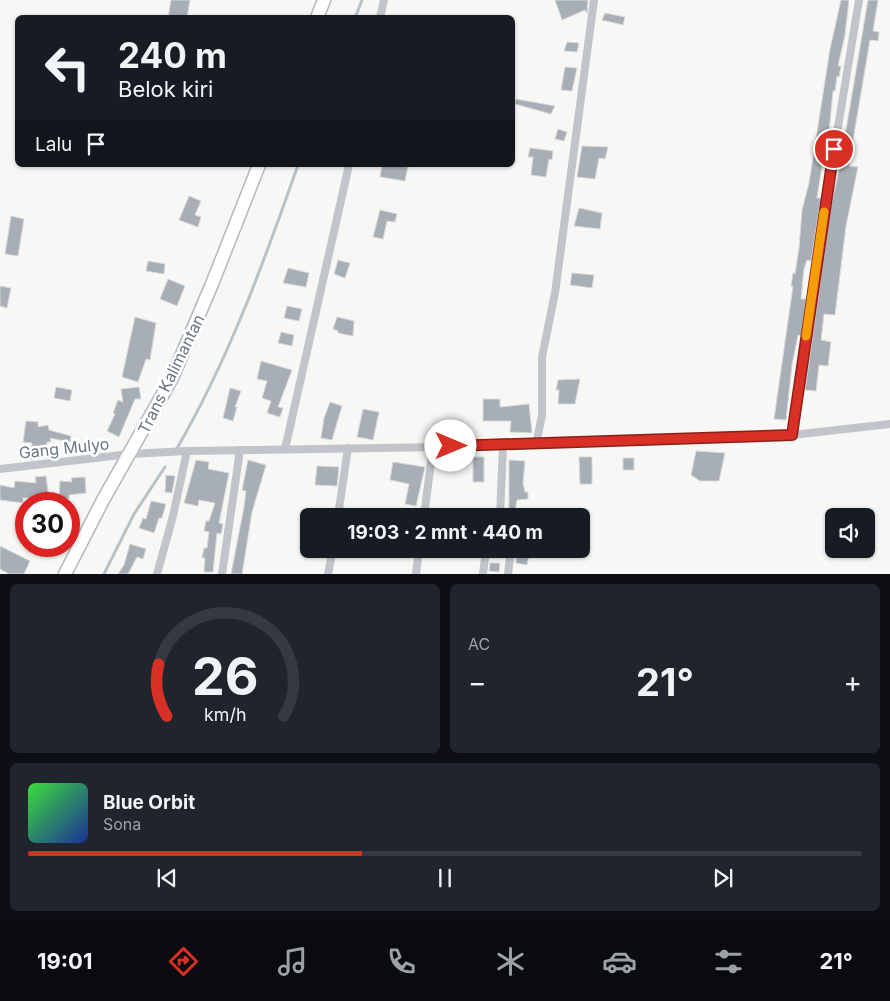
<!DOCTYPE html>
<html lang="id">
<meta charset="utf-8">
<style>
:root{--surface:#171b24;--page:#20242c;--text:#f1f3f6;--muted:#9ea1a6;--line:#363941;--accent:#d93025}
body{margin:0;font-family:Inter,sans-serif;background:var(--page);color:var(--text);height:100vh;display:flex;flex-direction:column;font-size:19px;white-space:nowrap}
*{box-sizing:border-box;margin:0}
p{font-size:16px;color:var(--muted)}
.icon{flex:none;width:28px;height:28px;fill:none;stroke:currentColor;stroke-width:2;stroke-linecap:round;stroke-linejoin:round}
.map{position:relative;height:574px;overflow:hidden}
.panel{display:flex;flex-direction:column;gap:10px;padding:10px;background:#0d0f14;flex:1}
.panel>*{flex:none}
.guide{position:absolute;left:15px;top:15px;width:500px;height:152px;border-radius:8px;box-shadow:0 1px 4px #0004;background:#171b24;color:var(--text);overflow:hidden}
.fabs{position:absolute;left:825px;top:508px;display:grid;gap:10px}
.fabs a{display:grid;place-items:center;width:50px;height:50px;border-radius:8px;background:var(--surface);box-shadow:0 1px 4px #0004;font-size:25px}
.speed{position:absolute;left:15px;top:492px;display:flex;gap:10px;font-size:25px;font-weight:700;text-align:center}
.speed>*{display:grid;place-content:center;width:65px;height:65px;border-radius:50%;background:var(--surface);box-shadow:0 1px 4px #0004;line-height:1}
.speed .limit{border:8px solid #d22;background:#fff;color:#111}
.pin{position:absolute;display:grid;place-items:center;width:42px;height:42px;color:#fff;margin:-21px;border:2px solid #fff;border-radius:50%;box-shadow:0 1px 5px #0007}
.me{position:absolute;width:55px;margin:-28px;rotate:90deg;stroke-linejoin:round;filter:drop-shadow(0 0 4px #0008)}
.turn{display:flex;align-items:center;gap:18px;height:105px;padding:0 20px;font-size:22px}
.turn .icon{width:65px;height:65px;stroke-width:2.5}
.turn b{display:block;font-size:35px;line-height:42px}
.then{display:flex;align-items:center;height:48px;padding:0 20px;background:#0003;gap:10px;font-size:19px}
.big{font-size:38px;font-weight:700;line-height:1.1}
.panel .card{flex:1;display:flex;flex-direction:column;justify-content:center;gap:8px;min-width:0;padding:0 18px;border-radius:8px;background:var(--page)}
.panel .dial{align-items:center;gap:0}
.dial svg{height:130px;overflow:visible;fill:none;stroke:var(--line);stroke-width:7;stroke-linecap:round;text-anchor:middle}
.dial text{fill:var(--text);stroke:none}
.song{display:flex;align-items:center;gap:15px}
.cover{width:60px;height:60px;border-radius:8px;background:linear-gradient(135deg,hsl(120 70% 55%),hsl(230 70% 35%))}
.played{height:5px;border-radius:2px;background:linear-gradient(90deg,var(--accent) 40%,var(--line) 40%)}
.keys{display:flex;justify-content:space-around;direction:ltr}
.heat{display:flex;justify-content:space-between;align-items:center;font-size:28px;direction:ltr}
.panel .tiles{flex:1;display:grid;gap:10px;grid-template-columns:1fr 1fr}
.card:last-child{grid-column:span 2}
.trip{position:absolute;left:300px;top:508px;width:290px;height:50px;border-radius:8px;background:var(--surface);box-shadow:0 1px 4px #0004;font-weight:700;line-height:50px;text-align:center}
.tabs{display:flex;height:80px;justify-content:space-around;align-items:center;background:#090b0e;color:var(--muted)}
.tabs .icon{width:35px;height:35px}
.tabs .current{color:var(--accent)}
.tabs b{font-size:22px;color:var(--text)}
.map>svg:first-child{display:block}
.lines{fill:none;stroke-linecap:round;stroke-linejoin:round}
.stream{stroke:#b9c2c7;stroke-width:3}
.building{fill:#a8aeb5;stroke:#d9d9d8}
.trunk-casing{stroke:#b4b7ba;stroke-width:15}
.minor{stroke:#c1c4c8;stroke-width:8}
.trunk{stroke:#fff;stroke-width:12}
.route-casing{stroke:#8d1f18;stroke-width:12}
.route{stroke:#d93025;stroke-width:9}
.slow{stroke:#f59e0b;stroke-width:9}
.labels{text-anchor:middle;stroke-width:5;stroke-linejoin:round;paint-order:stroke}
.street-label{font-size:16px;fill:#6a7683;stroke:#fff}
</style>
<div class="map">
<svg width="890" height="574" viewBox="0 0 890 574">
<rect width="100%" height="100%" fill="#f7f8f5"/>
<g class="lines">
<g class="stream">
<path d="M 355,18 L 362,0"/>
<path d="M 176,450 C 228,361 264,262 298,165"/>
<path d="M 104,574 L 134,514 L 165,467"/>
</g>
</g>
<g class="building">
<path d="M 171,0 L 190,0 L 187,18 L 168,18 Z"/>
<path d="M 555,0 L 588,0 L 587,13 L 585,10 L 562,20 Z"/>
<path d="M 841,0 L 849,0 L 845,35 L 838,66 L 841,66 L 839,77 L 837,76 L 835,91 L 833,91 L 829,132 L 824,160 L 823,160 L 817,198 L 821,198 L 811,261 L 807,260 L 804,269 L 801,299 L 806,299 L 801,336 L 798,335 L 792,365 L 786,420 L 774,419 L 793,286 L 791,286 L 793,273 L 795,274 L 799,248 L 802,210 L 809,183 L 830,49 Z"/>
<path d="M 868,0 L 878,0 L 873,31 L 879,32 L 878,41 L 870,40 L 853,140 L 849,166 L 858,167 L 846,226 L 835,315 L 824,314 L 821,340 L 831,342 L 828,366 L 819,365 L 816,391 L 805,390 L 831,207 L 840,165 Z"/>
<path d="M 605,13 L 625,17 L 623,25 L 602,20 Z"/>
<path d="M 567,42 L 579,43 L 577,52 L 564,51 Z"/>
<path d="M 565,67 L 577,68 L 572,91 L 561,90 Z"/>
<path d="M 516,99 L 555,106 L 551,114 L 515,104 Z"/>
<path d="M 558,129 L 567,132 L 564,141 L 555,139 Z"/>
<path d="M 582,146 L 608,147 L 605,159 L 599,158 L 595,179 L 577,177 Z"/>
<path d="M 530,148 L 553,151 L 552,160 L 549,159 L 546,177 L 531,175 L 533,157 L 528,157 Z"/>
<path d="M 382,165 L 408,166 L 405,181 L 380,177 Z"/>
<path d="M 189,196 L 201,201 L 195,215 L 201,217 L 198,227 L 179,220 Z"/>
<path d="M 579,208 L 602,213 L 600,229 L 574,226 Z"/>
<path d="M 380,210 L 397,214 L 395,222 L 387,221 L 383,239 L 373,237 Z"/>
<path d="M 11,216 L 24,219 L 18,256 L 5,254 Z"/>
<path d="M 338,260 L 350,263 L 345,278 L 334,274 Z"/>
<path d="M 148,261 L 165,264 L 164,274 L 146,271 Z"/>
<path d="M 288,268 L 309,273 L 306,287 L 283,283 Z"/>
<path d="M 572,273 L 594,275 L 592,288 L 570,285 Z"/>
<path d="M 168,279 L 185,286 L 177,306 L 160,299 Z"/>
<path d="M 0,286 L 11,288 L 7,308 L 0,306 Z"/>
<path d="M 287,306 L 302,309 L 299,321 L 284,318 Z"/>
<path d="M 135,317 L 156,323 L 150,360 L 146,359 L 138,382 L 122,377 Z"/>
<path d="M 337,317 L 354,321 L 353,336 L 338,333 L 338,331 L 333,329 Z"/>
<path d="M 281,332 L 294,335 L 292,346 L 278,343 Z"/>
<path d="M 261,361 L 292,370 L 278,407 L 283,408 L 280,417 L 267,413 L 271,401 L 262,398 L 267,381 L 257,379 Z"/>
<path d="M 580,379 L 575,404 L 558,404 L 559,390 L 556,390 L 558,380 Z"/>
<path d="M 56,387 L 72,390 L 70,401 L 54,398 Z"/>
<path d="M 139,387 L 141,399 L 135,399 L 119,437 L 107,431 L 115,414 L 113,413 L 118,400 L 123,402 L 121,389 Z"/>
<path d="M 230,388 L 241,391 L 235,407 L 237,407 L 233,421 L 223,418 Z"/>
<path d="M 483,399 L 500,399 L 500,407 L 529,404 L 532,433 L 510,432 L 511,421 L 483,421 Z"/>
<path d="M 330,402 L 342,406 L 332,440 L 321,438 L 324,418 Z"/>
<path d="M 363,409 L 379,412 L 373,440 L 357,437 Z"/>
<path d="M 26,421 L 38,422 L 38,427 L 48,425 L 49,430 L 71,436 L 70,442 L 50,438 L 51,442 L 47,442 L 46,458 L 31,460 L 32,443 L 23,442 Z"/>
<path d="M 696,451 L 725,453 L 719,481 L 700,481 L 691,475 Z"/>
<rect x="473" y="457" width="11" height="25"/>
<path d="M 579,457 L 592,457 L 592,484 L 580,484 Z"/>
<rect x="623" y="458" width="11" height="12"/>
<path d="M 196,460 L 209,462 L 208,469 L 229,473 L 219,523 L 223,524 L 221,534 L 217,533 L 213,572 L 204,572 L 205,558 L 202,558 L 204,548 L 207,548 L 209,532 L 204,531 L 206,521 L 209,521 L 215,503 L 199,500 L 198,506 L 184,503 Z"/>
<path d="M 248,460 L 266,465 L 252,512 L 242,574 L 231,574 L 244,507 L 246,491 L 242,490 Z"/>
<path d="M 509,460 L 525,461 L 523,483 L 525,492 L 528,492 L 528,499 L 517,500 L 514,516 L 506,516 L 507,508 L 509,508 Z"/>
<path d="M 393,462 L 425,467 L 416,506 L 405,504 L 409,484 L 390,480 Z"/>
<path d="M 317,466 L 339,467 L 337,486 L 315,485 Z"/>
<path d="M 166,475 L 175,476 L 172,493 L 165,492 Z"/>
<path d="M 46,476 L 49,498 L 23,498 L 23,503 L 0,500 L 0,485 L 14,488 L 15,481 L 36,483 L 35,477 Z"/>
<path d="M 85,477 L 86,493 L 69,495 L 69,499 L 59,498 L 60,481 L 72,482 L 71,478 Z"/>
<path d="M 151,501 L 166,504 L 162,518 L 159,518 L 154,533 L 139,528 L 143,518 L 146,519 Z"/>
<path d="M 130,544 L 146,549 L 143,559 L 137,557 L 128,574 L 118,574 L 124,565 Z"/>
<path d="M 0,546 L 30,561 L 24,574 L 9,574 L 0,569 Z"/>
<path d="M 517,549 L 530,549 L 527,565 L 516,563 Z"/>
<path d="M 490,563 L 500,563 L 499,572 L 489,571 Z"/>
</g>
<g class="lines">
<defs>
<g id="trunk">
<path d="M 317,18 L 324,0"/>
<path d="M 65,574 L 103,500 L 172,378 L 212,284 L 259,165"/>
</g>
</defs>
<use href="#trunk" class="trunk-casing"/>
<g class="minor">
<path d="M 380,18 L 384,0"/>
<path d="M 792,435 L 825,206 L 859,0"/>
<path d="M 536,445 L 542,415 L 542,357 L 555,293 L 594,0"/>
<path d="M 285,449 L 349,165"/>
<path d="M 0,469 L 130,454 L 187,451 L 503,446 L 719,439 L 792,435 L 890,424"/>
<path d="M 338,516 L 348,448"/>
<path d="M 424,516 L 433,447"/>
<path d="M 500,516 L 503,446"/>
<path d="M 157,574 L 173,516 L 187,451"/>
<path d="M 222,574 L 240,450"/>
<path d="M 328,574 L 333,549"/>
<path d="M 416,574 L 419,549"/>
<path d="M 483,574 L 486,549"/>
<path d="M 508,574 L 511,549"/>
</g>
<use href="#trunk" class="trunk"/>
</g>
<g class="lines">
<defs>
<path id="route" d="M 451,446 L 792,435 L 834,149"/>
</defs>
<use href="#route" class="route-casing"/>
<use href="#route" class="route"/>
<path class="slow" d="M 806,336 L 824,212"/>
</g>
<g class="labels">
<g class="street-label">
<text transform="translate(171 374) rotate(-64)" y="6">Trans Kalimantan</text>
<text transform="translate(64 448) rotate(-6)" y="6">Gang Mulyo</text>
</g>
</g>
</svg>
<div class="fabs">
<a><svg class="icon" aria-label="sound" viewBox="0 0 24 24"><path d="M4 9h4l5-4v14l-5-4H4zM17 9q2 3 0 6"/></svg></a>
</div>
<div class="speed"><div class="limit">30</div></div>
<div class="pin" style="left:834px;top:149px;background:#d93025"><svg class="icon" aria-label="arrive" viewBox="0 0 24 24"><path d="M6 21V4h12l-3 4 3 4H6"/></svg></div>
<svg class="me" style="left:451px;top:446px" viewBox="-20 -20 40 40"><circle r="19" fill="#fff"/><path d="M0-13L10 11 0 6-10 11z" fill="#d93025"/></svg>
<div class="trip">19:03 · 2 mnt · 440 m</div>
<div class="guide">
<div class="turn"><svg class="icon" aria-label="left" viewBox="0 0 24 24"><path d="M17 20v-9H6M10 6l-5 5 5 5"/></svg><div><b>240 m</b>Belok kiri</div></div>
<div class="then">Lalu<svg class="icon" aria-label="arrive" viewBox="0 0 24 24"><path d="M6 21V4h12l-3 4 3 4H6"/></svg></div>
</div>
</div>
<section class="panel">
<div class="tiles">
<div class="card dial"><svg viewBox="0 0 100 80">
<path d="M14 69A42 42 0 1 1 86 69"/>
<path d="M14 69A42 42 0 0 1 9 37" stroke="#d93025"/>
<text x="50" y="56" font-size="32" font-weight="700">26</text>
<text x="50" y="72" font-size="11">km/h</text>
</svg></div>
<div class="card"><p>AC</p>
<div class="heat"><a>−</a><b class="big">21°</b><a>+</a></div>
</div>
<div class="card">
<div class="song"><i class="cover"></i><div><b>Blue Orbit</b><p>Sona</p></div></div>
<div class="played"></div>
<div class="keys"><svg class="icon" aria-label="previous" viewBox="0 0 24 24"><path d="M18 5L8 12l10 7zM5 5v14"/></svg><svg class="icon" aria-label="pause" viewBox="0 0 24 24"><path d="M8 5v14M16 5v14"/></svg><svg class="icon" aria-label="next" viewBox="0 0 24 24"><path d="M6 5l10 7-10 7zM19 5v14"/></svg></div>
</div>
</div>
</section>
<nav class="tabs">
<b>19:01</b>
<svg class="icon current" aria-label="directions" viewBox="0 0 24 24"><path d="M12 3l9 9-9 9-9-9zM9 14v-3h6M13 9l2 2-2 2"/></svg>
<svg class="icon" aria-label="music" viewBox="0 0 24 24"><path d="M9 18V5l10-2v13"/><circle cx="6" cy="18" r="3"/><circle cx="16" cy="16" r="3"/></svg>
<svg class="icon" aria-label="phone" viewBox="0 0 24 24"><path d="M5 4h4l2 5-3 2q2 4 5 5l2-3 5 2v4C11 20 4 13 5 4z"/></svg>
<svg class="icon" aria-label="climate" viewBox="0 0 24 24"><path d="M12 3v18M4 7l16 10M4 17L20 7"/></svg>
<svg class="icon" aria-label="car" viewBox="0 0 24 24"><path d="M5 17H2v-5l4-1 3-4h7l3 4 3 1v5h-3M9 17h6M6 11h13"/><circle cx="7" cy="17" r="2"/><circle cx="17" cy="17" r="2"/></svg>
<svg class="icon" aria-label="filters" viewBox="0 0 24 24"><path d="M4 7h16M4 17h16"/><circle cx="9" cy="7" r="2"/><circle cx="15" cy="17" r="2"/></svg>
<b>21°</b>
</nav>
